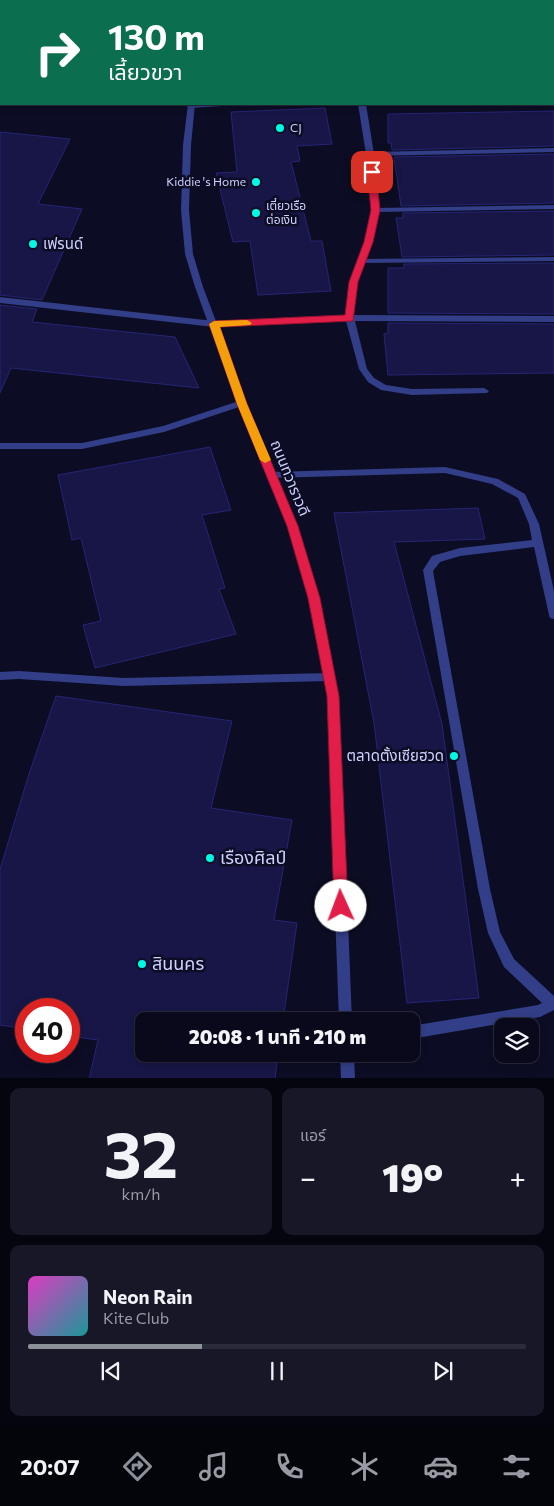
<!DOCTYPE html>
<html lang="th">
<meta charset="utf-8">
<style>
:root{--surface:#09091b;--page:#171728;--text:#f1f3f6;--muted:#999aa3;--line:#292a3a;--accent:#8c9099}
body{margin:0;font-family:Commissioner,"Noto Sans Thai",sans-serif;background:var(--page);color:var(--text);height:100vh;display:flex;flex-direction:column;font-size:19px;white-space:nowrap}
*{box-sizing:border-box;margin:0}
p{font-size:16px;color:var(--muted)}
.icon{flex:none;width:28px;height:28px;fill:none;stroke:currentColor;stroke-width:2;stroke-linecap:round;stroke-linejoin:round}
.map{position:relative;height:1078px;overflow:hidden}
.panel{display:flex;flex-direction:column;gap:10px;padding:10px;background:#05050f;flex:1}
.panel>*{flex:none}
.hud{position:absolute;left:0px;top:0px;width:555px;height:105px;box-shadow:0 2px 8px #0003,0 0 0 1px var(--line);background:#0b6e4f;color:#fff;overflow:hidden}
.buttons{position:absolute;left:494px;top:1018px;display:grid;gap:10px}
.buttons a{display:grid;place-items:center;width:45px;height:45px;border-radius:10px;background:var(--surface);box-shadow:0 2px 8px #0003,0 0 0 1px var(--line);font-size:25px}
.speed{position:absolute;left:15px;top:998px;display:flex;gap:10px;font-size:25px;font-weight:700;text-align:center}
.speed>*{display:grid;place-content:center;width:65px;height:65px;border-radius:50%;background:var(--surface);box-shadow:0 2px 8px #0003,0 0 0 1px var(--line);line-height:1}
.speed .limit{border:8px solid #d22;background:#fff;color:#111}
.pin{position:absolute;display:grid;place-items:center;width:42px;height:42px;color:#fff;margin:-21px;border-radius:10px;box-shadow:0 2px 8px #0006}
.me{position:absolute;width:55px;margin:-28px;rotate:358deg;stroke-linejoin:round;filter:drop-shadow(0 0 4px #0008)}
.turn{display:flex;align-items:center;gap:18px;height:105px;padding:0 25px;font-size:22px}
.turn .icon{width:65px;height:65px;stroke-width:2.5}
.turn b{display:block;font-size:35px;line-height:42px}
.big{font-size:38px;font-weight:800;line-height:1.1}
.panel .widget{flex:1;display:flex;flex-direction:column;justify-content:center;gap:8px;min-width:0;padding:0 18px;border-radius:10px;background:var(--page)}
.panel .dial{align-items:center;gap:0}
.dial b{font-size:65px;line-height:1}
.song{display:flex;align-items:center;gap:15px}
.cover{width:60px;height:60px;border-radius:8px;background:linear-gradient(135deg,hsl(310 70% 55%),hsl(180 70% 35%))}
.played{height:5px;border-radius:2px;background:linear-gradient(90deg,var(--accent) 35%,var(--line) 35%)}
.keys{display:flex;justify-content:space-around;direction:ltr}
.heat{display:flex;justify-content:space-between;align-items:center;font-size:28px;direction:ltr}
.panel .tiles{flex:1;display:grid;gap:10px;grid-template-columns:1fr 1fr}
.widget:last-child{grid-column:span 2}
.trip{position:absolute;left:135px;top:1012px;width:285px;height:50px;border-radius:10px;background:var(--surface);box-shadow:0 2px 8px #0003,0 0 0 1px var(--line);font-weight:800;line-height:50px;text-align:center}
.tab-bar{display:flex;height:80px;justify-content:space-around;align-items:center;background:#04040b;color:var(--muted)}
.tab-bar .icon{width:35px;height:35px}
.tab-bar .selected{color:var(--accent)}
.tab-bar b{font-size:22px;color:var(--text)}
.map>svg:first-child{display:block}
.building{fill:#171646;stroke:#262575}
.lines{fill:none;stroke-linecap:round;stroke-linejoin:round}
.service{fill:#323e87;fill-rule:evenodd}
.minor{fill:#323e87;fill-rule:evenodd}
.tertiary{fill:#323e87;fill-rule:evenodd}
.route{fill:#e11d48;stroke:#92132f}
.slow{fill:#f59e0b}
.poi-dot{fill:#00f9e4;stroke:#0c0c24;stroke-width:2}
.labels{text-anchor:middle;stroke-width:5;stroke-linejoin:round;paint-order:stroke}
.far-poi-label{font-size:12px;fill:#ced2ff;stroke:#0c0c24;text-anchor:start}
.poi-label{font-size:15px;fill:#ced2ff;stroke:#0c0c24;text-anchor:start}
.street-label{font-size:15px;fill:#ced2ff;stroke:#0c0c24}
.near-poi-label{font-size:18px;fill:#ced2ff;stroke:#0c0c24;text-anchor:start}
</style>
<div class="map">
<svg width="554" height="1079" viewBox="0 0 554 1079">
<rect width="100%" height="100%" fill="#0c0c24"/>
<g class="building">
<path d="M 325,108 L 332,144 L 297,146 L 300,161 L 291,162 L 311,241 L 322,241 L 331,291 L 258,295 L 250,241 L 233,242 L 216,173 L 237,172 L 231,112 Z"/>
<path d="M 554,111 L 554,146 L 392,150 L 391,143 L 388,143 L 388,114 Z"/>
<path d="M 0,132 L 70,139 L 38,204 L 82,209 L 42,300 L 0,295 Z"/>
<path d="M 554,154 L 554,203 L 401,206 L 394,157 Z"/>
<path d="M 554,211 L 554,255 L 402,257 L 396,218 L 403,218 L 403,213 Z"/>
<path d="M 554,263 L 554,314 L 388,313 L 388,268 L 404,268 L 404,264 Z"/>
<path d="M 0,305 L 37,309 L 32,322 L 175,337 L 199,388 L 11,368 L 0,393 Z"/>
<path d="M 388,323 L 554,324 L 554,373 L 388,375 L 384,334 L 388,333 Z"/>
<path d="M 210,447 L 231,510 L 202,515 L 225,588 L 219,589 L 236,634 L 95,668 L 83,625 L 101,621 L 81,538 L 72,540 L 58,475 Z"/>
<path d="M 478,508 L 485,539 L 394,542 L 442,724 L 479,998 L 407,1003 L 374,723 L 334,513 Z"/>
<path d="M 56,696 L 232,721 L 211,808 L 292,820 L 274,920 L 297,923 L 283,1021 L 144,1021 L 144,1054 L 278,1054 L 275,1079 L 89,1079 L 98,1040 L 69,1036 L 69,1009 L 26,1009 L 26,1029 L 0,1025 L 0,869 L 29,774 Z"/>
</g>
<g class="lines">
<g class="service">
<path d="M 187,104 L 227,104 L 223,106 L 190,108 L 186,106 Z"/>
<path d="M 554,148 L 554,152 L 370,156 L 366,154 L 370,152 Z"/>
<path d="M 554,205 L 554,209 L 376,212 L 372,210 L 376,208 Z"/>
<path d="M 554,257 L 554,261 L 360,263 L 356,261 L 360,259 Z"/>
<path d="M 445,467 L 498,479 L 525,494 L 539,524 L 554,591 L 554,619 L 550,618 L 549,615 L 534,547 L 460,556 L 440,562 L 433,571 L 490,889 L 500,932 L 514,959 L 554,996 L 554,1010 L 540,1017 L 411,1039 L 411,1026 L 538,1005 L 542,1003 L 504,967 L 488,933 L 478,889 L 423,570 L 432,556 L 460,548 L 532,540 L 529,524 L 518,498 L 492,484 L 445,473 L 272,478 L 267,475 L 272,472 Z"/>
<path d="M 19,671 L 124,678 L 330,673 L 334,674 L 335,677 L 334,680 L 330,681 L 124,686 L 19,679 L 0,680 L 0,672 Z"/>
</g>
<g class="minor">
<path d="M 335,0 L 342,0 L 342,1 L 336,1 Z"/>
<rect x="0" y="58" width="1" height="4"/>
<path d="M 358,104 L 366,104 L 374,154 L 380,210 L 373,242 L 357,282 L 354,315 L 554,316 L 554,322 L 355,321 L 367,369 L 374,378 L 386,385 L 412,389 L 484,388 L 489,391 L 487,393 L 412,395 L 381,390 L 368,382 L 359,369 L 346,321 L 214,327 L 0,303 L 0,297 L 214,321 L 346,315 L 349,282 L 365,242 L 372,210 L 366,154 Z"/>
<path d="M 242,400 L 247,403 L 245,405 L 164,432 L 82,449 L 0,449 L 0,443 L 82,443 L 163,426 Z"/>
</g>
<g class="tertiary">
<rect x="192" y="0" width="6" height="1"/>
<path d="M 188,104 L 195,104 L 191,145 L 189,210 L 193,254 L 203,287 L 247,403 L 297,526 L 319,598 L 339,695 L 352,1021 L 339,1021 L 327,695 L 309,598 L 287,526 L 237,403 L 195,287 L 185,254 L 181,210 L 183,145 Z"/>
<path d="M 340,1054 L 354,1054 L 355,1079 L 341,1079 Z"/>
</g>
</g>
<path class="route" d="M 372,170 L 376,172 L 380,210 L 373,242 L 358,282 L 353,321 L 220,327 L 247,404 L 298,526 L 320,598 L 339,696 L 348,906 L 346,911 L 341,913 L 336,911 L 334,906 L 327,696 L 308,598 L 287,526 L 237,404 L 209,324 L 214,321 L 345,315 L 349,282 L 364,242 L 371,210 L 367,172 Z"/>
<path class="slow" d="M 247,320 L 252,323 L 250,325 L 220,327 L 247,404 L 271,460 L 265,463 L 260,460 L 237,404 L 209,324 L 214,321 Z"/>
<g class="poi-dot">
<circle cx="280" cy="128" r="5"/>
<circle cx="256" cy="182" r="5"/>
<circle cx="256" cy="213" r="5"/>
<circle cx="33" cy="244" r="5"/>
<circle cx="454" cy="756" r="5"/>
<circle cx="210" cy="858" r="5"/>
<circle cx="142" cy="964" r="5"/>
</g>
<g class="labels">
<g class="far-poi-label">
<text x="290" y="132">CJ</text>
<text x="246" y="186" text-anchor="end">Kiddie 's Home</text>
<text x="266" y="210">เตี๋ยวเรือ<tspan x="266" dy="14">ต่อเงิน</tspan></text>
</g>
<g class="poi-label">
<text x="43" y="249">เฟรนด์</text>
<text x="444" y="761" text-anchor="end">ตลาดตั้งเซียฮวด</text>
</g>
<g class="street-label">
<text transform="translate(290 478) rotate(68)" y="5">ถนนทวาราวดี</text>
</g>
<g class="near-poi-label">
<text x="220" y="864">เรืองศิลป์</text>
<text x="152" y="970">สินนคร</text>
</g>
</g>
</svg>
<div class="buttons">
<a><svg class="icon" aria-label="layers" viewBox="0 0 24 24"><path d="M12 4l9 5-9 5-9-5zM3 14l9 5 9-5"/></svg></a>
</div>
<div class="speed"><div class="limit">40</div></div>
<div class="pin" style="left:372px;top:172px;background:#d93025"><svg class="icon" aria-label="arrive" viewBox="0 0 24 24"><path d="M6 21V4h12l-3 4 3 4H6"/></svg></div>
<svg class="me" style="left:341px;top:906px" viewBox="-20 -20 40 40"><circle r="19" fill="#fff"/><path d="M0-13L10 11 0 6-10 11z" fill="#e11d48"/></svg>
<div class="trip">20:08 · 1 นาที · 210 m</div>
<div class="hud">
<div class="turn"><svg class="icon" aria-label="right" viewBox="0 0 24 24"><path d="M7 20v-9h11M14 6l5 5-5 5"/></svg><div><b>130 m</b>เลี้ยวขวา</div></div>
</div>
</div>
<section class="panel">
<div class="tiles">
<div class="widget dial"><b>32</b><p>km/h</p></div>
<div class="widget"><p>แอร์</p>
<div class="heat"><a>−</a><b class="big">19°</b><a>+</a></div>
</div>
<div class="widget">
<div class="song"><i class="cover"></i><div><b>Neon Rain</b><p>Kite Club</p></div></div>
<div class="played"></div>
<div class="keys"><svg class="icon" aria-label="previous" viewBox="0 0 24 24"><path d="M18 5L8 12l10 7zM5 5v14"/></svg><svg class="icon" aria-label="pause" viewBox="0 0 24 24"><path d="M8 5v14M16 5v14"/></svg><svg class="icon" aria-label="next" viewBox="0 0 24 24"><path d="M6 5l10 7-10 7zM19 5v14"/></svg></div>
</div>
</div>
</section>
<nav class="tab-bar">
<b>20:07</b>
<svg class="icon selected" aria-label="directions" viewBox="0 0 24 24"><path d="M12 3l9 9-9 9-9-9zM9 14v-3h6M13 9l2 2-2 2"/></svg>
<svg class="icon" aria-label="music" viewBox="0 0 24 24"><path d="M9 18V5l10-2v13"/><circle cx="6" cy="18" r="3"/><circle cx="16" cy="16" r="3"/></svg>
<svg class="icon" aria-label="phone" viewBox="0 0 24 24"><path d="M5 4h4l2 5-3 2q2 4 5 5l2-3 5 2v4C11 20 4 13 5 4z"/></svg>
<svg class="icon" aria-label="climate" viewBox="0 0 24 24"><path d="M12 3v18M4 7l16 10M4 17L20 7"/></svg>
<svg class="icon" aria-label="car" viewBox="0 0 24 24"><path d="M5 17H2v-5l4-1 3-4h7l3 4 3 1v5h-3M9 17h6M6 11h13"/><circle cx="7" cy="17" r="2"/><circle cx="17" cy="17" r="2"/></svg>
<svg class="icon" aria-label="filters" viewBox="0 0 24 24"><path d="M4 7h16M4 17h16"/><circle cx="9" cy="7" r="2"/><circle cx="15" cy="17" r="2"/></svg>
</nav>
